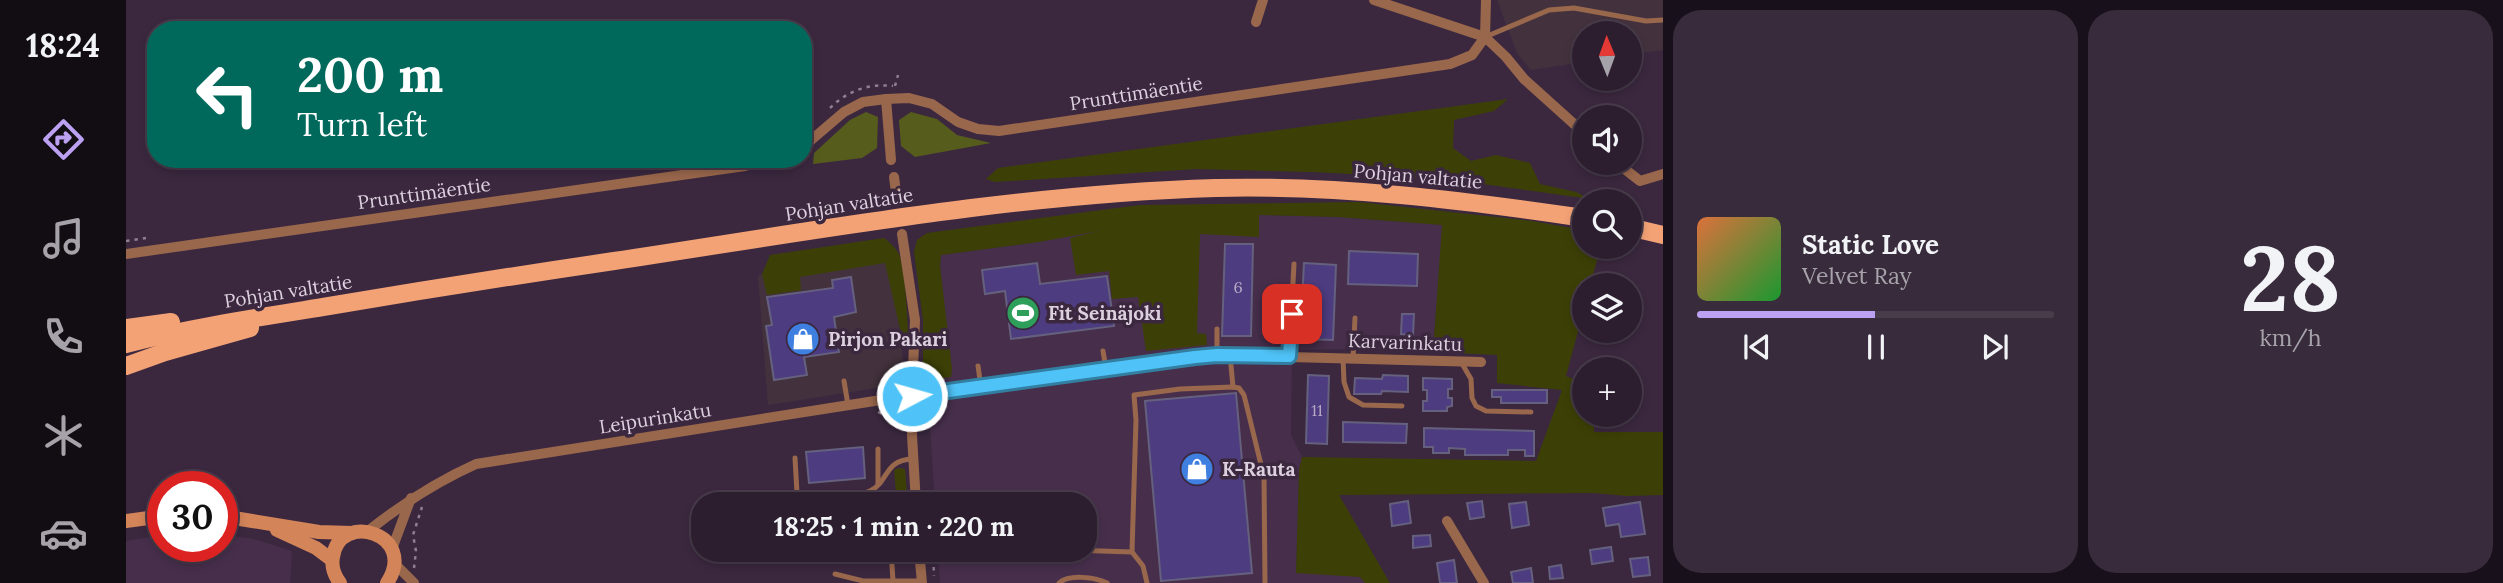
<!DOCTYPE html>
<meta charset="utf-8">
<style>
:root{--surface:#2c1e2f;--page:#382b3b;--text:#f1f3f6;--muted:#a6a2aa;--line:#483c4b;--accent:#bca0f2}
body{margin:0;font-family:Lora,serif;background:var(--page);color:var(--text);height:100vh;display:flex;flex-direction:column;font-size:26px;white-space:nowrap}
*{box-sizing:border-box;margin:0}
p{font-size:23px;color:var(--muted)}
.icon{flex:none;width:38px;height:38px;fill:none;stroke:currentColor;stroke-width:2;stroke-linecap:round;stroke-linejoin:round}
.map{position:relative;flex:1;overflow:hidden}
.panel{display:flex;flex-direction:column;gap:10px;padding:10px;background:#18101a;width:840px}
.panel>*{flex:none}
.hud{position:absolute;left:21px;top:21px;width:665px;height:147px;border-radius:28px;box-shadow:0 4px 10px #0003,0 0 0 2px var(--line);background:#00695c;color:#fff;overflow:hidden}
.needle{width:46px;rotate:359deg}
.fabs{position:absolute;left:1446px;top:21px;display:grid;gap:14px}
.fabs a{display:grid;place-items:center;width:70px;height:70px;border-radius:50%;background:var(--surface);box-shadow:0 4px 10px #0003,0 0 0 2px var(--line);font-size:35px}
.speed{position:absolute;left:21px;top:471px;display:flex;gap:14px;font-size:35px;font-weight:700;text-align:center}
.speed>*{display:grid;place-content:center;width:91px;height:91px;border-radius:50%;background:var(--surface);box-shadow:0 4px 10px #0003,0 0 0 2px var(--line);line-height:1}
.speed .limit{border:10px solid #d22;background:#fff;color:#111}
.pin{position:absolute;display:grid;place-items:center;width:60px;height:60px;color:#fff;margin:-30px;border-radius:14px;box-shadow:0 4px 10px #0006}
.me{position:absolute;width:77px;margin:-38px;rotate:84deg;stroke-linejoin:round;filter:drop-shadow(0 0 5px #0008)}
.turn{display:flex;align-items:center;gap:24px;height:147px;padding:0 35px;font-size:32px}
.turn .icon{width:91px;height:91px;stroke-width:2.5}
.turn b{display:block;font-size:49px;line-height:60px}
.panel .widget{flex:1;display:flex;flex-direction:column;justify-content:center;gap:10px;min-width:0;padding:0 24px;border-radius:28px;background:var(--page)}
.panel .dial{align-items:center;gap:0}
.dial b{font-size:91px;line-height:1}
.song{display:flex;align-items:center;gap:21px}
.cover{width:84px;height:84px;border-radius:10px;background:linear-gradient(135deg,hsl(20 70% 55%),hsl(130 70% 35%))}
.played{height:7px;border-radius:4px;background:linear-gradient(90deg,var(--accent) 50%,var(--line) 50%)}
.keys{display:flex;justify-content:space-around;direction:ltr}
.panel .tiles{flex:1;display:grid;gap:10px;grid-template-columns:repeat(2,1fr)}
.trip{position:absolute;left:565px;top:492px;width:406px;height:70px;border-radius:28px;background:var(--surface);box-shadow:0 4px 10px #0003,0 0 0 2px var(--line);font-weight:800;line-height:70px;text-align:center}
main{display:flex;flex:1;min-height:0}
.tabs{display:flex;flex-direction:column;width:126px;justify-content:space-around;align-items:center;background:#120c13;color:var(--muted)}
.tabs .icon{width:49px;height:49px}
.tabs .current{color:var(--accent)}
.tabs b{font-size:32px;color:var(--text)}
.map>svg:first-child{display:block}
.built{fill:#472f4c}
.industrial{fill:#43323d}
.green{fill:#3c4006}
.forest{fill:#565c1c}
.building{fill:#4d3c7f;stroke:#65607e;stroke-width:2}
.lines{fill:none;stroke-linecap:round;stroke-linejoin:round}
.path{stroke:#8e7e91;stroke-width:2.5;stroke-dasharray:3.5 5;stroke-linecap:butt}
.lane{stroke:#99674c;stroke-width:5}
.street{stroke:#99674c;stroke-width:10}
.secondary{stroke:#d38458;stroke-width:14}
.primary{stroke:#f3a275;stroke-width:18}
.route-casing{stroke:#337fa1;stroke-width:18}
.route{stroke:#4fc3f7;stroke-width:12}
.labels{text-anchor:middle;stroke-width:7;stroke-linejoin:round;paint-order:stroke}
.number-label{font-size:16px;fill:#b8aac6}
.street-label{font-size:19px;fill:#dccfde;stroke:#3b283f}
.poi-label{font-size:19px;font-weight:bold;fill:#dccfde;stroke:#3b283f;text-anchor:start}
</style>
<main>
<nav class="tabs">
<b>18:24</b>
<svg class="icon current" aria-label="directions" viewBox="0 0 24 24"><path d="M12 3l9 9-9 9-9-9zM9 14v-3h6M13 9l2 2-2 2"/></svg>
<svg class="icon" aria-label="music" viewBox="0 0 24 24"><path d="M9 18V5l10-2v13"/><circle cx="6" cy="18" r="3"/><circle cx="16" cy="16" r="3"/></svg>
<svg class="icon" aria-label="phone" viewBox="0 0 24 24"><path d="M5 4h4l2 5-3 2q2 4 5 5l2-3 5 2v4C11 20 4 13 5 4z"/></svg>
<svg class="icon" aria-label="climate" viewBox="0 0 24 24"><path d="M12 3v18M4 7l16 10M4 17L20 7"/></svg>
<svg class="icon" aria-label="car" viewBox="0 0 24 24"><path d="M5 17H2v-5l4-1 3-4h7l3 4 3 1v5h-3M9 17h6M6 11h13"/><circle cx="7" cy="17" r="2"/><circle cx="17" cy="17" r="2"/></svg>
</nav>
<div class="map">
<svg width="1537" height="583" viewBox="0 0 1537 583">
<rect width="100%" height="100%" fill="#3b283f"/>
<g class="built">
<path d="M 1133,215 L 1212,217 L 1317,225 L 1307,352 L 1240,349 L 1166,350 L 1165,435 L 1176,457 L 1173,470 L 1170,572 L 1234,577 L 1239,583 L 814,583 L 812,550 L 959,550 L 959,504 L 809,504 L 804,427 L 797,381 L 825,377 L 814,265 L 815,255 L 913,242 L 1044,217 Z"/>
<path d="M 37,535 L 37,546 L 96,546 L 96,535 L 128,539 L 166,551 L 164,583 L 0,583 L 0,541 Z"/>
</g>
<g class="industrial">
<path d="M 1371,0 L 1537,0 L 1537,50 L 1503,55 L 1503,33 L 1458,33 L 1458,62 L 1405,70 L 1391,53 Z"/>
<path d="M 764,258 L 777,360 L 769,385 L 642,405 L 632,276 L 636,274 Z"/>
</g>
<g class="green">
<path d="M 1382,99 L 1368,111 L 1328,120 L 1327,148 L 1345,161 L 1370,155 L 1404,163 L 1414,184 L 1450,192 L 1464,199 L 1320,179 L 1186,172 L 1070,169 L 869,182 L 860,179 L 872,168 Z"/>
<path d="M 1233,202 L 1406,221 L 1457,230 L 1458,247 L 1475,247 L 1464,285 L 1458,285 L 1458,309 L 1440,376 L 1458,383 L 1458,415 L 1468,415 L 1468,432 L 1537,432 L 1537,495 L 1501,496 L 1468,493 L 1213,495 L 1264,583 L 1239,583 L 1234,577 L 1170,573 L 1173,470 L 1176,457 L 1410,461 L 1436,390 L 1371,383 L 1371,355 L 1307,352 L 1316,225 L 1212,217 L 1133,215 L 1133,237 L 1074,234 L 1071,333 L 1080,334 L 1081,345 L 1020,351 L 1012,297 L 986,299 L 983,271 L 950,275 L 944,238 L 973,231 L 913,242 L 815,255 L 814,265 L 826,369 L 825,377 L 797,381 L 797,320 L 788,252 L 791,240 L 801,233 L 1014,205 Z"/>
<path d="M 758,238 C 764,242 769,247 773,254 C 779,269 782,320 782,338 L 774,329 L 759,263 L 674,277 L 675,290 L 641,295 L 636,274 L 644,255 Z"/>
<path d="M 773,468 L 779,469 L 782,504 L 771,504 L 768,470 Z"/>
</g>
<g class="forest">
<path d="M 740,112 L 752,117 L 751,148 L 736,158 L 687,164 L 688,153 L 724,120 Z"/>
<path d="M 785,112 L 811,119 L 831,135 L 865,143 L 789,157 L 775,146 L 773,120 Z"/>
</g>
<g class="building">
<path d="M 1099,244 L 1127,244 L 1125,336 L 1096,336 Z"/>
<path d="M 1223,251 L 1292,254 L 1291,286 L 1222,284 Z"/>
<path d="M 911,263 L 914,284 L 981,276 L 988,326 L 885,339 L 879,291 L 859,294 L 856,270 Z"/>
<path d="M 1178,263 L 1210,265 L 1207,340 L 1174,339 Z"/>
<path d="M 725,277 L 730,312 L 708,317 L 713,352 L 678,357 L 681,375 L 648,380 L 640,326 L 646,325 L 641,297 L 707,288 L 706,280 Z"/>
<path d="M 1276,314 L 1288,314 L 1287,335 L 1275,334 Z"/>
<path d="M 1182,375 L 1203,376 L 1201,444 L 1180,443 Z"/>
<path d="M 1257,375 L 1282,376 L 1282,392 L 1256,391 L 1255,394 L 1228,394 L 1229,378 L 1256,379 Z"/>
<path d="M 1297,378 L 1326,379 L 1326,389 L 1322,389 L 1322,398 L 1326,398 L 1326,406 L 1321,407 L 1321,411 L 1297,411 L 1297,401 L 1301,401 L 1301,390 L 1297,390 Z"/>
<path d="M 1366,390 L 1421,390 L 1421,403 L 1375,403 L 1375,397 L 1366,397 Z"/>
<path d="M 1110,393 L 1126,573 L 1035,581 L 1019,401 Z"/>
<path d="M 1217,422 L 1281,424 L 1280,443 L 1217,442 Z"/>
<path d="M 1298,428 L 1408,431 L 1408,456 L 1399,456 L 1399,450 L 1382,450 L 1382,455 L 1339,455 L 1339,449 L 1323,448 L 1323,453 L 1307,453 L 1307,447 L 1298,447 Z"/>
<path d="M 737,447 L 739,478 L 683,483 L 680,452 Z"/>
<path d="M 703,500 L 704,504 L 659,504 L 659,503 Z"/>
<path d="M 1282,501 L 1285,523 L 1266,526 L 1264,504 Z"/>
<path d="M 1356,501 L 1358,517 L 1344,519 L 1341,503 Z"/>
<path d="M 1400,502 L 1403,525 L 1386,528 L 1383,504 Z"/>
<path d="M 1514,502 L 1519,534 L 1495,537 L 1493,524 L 1480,526 L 1477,508 Z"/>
<path d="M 1304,535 L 1305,546 L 1287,548 L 1287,536 Z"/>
<path d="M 1485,547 L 1487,561 L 1466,564 L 1464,550 Z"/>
<path d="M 666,550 L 756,550 L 756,554 L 667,562 Z"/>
<path d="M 1522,557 L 1524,575 L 1507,577 L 1504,559 Z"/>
<path d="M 1328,560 L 1331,583 L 1314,583 L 1311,563 Z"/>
<path d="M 1435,565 L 1437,578 L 1424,579 L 1423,567 Z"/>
<path d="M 1405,568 L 1407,583 L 1387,583 L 1385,572 Z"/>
</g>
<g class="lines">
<g class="path">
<path d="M 769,86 L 772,75"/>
<path d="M 704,108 C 721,91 743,83 767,86"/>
<path d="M 0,241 L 20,238"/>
<path d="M 752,412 L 766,419 L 776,418"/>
<path d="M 807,550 L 808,576"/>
<path d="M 288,568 L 290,551 L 287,535 L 296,507"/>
</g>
<g class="lane">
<path d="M 1359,37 L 1423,10 L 1448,8 L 1520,21 L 1537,20"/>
<path d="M 1091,329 L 1091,354"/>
<path d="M 977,351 L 980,369"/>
<path d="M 1104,355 L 1107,387"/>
<path d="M 1163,356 L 1168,264"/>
<path d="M 1217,358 L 1218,382 L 1223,397 L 1237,405 L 1276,406"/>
<path d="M 1227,358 L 1229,318"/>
<path d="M 1335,362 L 1345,379 L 1346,398 L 1350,406 L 1360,411 L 1405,412"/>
<path d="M 852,366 L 855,387"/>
<path d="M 718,381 L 722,405"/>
<path d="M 752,449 L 752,484"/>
<path d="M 669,458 L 671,493 C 685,497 730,498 744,491 C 763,482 758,460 786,459"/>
<path d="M 765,550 L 767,581"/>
<path d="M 944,550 L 1006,552 L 1010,420 L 1008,395 L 1054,389 L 1107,387 L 1113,388 L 1118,395 L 1138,477 L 1139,583"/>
<path d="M 1006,552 L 1017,566 L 1021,583"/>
<path d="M 709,574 L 737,581 L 795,581"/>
<path d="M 933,583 C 943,574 969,577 981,583"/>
</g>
<g class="street">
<path d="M 1248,0 L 1359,37 L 1380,57 L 1398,79 L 1458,133"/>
<path d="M 1130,22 L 1137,0"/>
<path d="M 1359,37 L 1360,0"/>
<path d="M 760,99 L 765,160"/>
<path d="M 677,147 L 718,112 L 737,102 L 760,99 L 783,98 L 806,104 L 832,122 L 852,129 L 873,131 C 1024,110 1174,85 1324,64 L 1346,55 L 1359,37"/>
<path d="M 1491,163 L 1514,181 L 1537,174"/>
<path d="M 768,177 L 771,200"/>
<path d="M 776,234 L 789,320 L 785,418 L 790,504"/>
<path d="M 0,254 L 619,166 L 642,159"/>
<path d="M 1321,521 L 1358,583"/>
<path d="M 242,531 C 276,504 310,482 350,464 L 774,397 L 1091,355 L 1355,362"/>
<path d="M 266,549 L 285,498"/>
<path d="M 793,550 L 796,583"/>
<path d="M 269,564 L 288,583"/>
</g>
<g class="secondary">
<path d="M 96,516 L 193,532 L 226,533"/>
<path d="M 0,521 L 37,516"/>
<path d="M 151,530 L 190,548 L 206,560"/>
<path d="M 214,583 C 208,575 205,567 207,557 C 213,510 293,534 261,583"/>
</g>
<g class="primary">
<path d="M 1503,227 L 1537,235"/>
<path d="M 0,328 L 45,322"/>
<path d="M 0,344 C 67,327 135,317 203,306 C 298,290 393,275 488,261 C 688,231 888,194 1090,188 C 1214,185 1336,200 1458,218"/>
<path d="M 0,366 L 39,352 L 124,328"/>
</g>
</g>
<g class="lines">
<defs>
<path id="route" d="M 786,396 L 1069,357 L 1091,355 L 1163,356 L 1166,314"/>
</defs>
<use href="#route" class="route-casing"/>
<use href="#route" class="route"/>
</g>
<defs>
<symbol id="stadium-disc" viewBox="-11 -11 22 22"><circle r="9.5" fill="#2e9e5b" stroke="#3b283f"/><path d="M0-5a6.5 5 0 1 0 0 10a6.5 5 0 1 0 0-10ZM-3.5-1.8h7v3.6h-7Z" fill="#fff"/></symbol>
<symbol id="shop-disc" viewBox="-11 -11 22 22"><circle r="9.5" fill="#3f7fe0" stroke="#3b283f"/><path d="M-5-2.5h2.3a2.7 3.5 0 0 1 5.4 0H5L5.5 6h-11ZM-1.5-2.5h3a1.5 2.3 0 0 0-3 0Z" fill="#fff"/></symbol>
</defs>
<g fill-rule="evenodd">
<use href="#stadium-disc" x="878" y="294" width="38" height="38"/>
<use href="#shop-disc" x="658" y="320" width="38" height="38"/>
<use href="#shop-disc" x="1052" y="450" width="38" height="38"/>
</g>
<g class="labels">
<g class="number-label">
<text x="1112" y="293">6</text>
<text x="1191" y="416">11</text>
</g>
<g class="street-label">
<text transform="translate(1010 93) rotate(-9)" y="7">Prunttimäentie</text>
<text transform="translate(1292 176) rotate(5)" y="7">Pohjan valtatie</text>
<text transform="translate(298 193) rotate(-8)" y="7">Prunttimäentie</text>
<text transform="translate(723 204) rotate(-9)" y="7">Pohjan valtatie</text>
<text transform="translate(162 291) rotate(-9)" y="7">Pohjan valtatie</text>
<text transform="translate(1279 342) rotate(2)" y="7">Karvarinkatu</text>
<text transform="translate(529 418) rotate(-9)" y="7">Leipurinkatu</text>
</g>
<g class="poi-label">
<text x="922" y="320">Fit Seinäjoki</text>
<text x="702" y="346">Pirjon Pakari</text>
<text x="1096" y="476">K-Rauta</text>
</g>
</g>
</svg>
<div class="fabs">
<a><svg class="needle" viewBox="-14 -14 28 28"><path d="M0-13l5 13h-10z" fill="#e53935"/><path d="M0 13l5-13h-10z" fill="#a6a2aa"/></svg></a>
<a><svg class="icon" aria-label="sound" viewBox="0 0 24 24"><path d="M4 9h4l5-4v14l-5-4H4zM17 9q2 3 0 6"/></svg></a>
<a><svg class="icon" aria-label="search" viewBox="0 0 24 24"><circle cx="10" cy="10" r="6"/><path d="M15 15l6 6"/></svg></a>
<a><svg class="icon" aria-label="layers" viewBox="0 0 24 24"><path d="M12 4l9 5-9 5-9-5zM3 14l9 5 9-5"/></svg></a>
<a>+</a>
</div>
<div class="speed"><div class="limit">30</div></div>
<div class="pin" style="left:1166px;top:314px;background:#d93025"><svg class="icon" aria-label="arrive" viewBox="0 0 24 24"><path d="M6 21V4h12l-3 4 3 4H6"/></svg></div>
<svg class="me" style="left:786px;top:396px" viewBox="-20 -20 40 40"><circle r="17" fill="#4fc3f7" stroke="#fff" stroke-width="3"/><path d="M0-11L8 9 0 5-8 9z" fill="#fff"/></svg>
<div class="trip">18:25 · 1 min · 220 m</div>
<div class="hud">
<div class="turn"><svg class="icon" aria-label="left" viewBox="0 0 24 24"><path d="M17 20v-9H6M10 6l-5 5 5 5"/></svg><div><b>200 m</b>Turn left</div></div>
</div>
</div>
<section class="panel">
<div class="tiles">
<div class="widget">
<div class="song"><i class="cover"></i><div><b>Static Love</b><p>Velvet Ray</p></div></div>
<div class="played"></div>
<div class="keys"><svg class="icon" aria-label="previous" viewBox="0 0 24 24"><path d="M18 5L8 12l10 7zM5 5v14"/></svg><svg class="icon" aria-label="pause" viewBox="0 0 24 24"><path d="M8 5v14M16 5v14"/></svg><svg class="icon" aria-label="next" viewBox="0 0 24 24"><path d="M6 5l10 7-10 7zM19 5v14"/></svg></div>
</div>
<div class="widget dial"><b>28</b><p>km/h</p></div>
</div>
</section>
</main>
